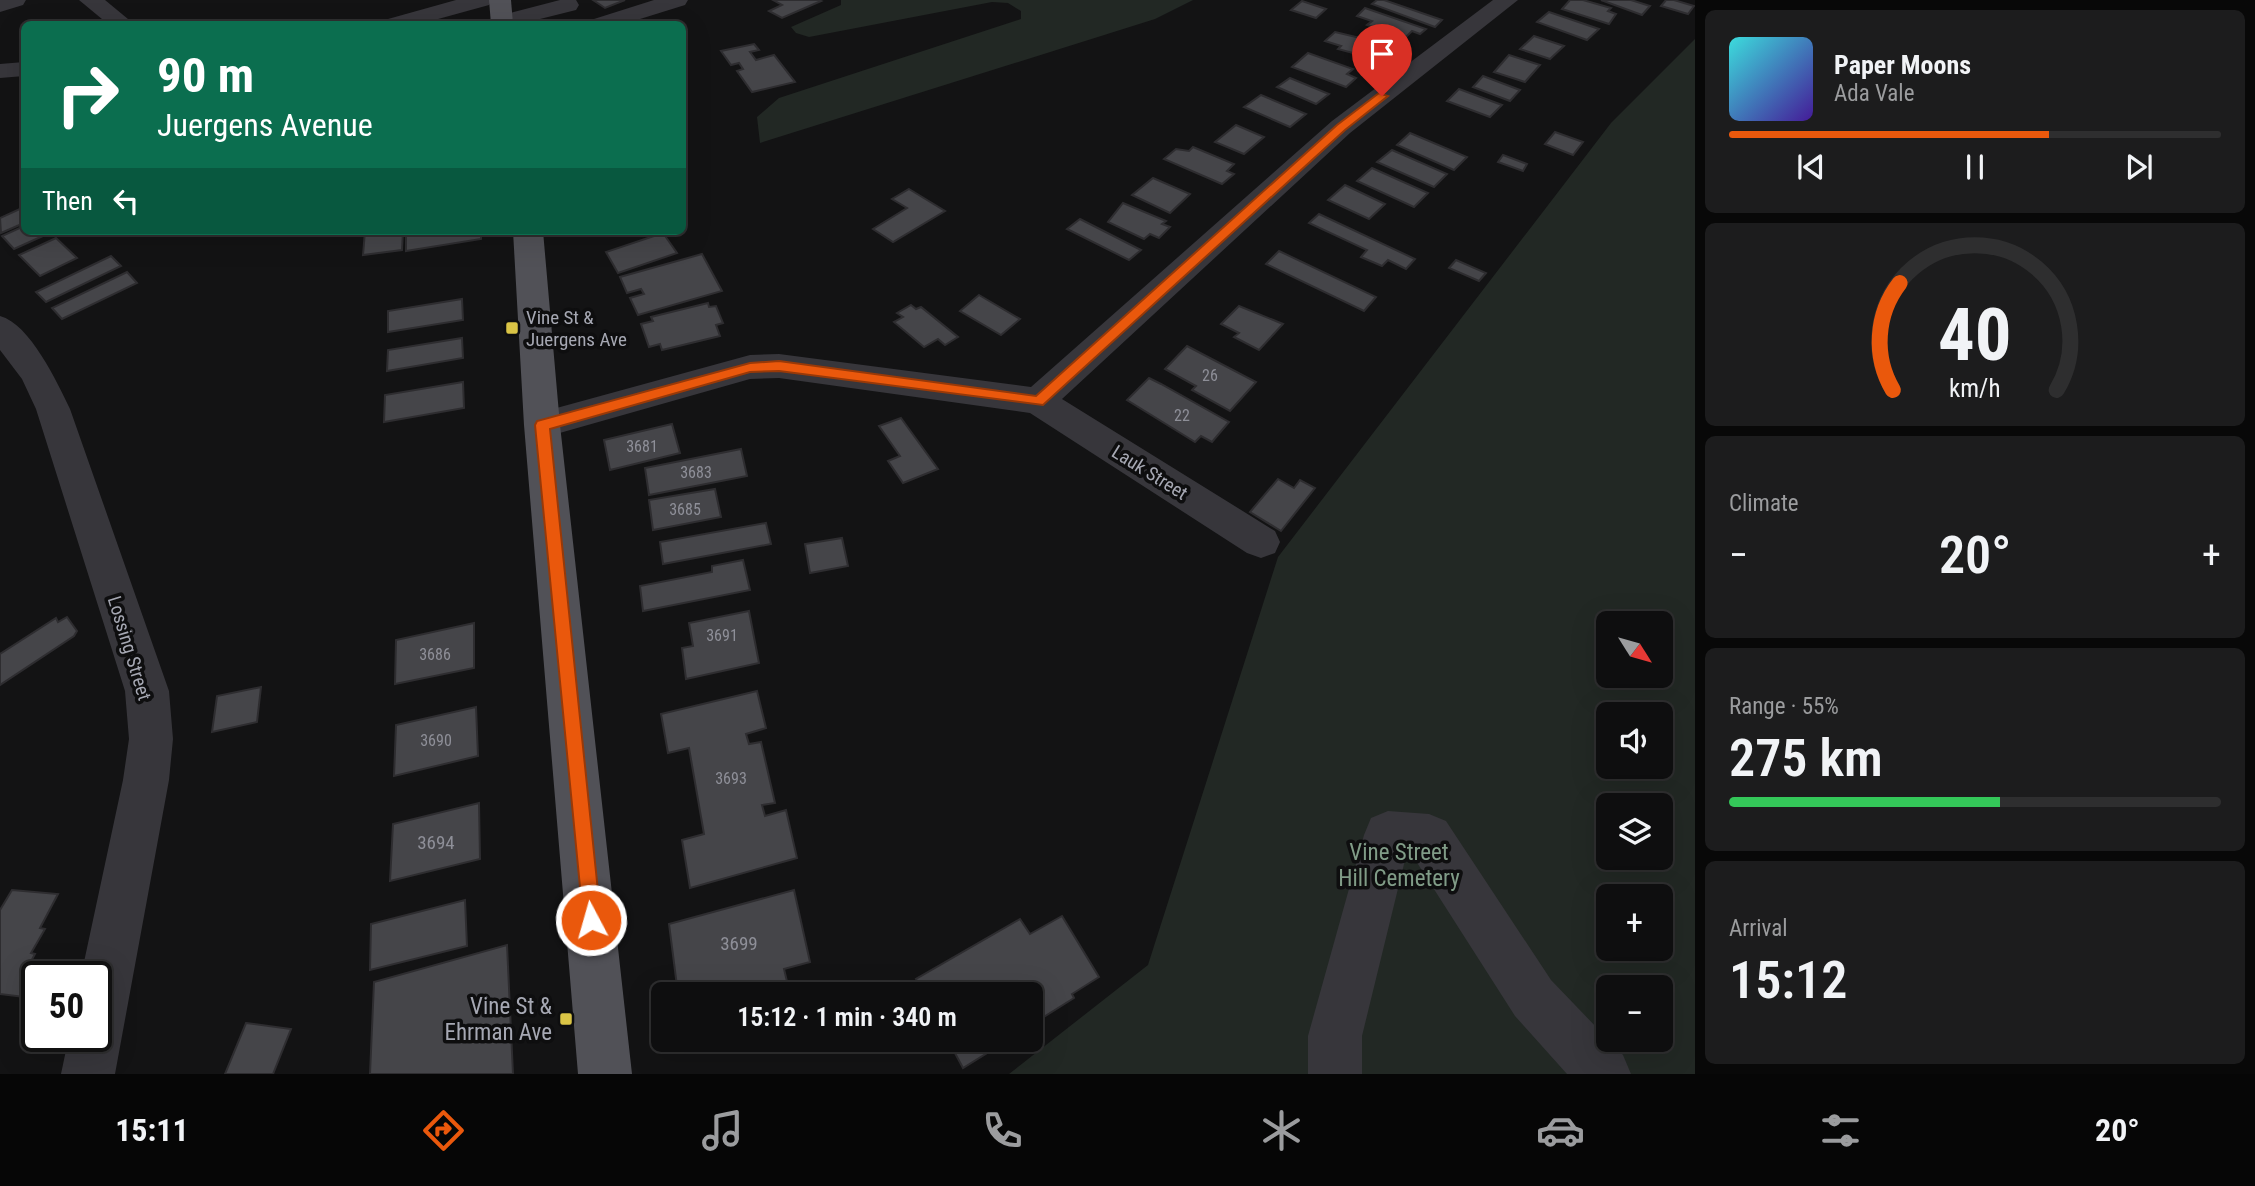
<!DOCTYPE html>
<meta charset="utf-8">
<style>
:root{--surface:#0e0e0f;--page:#1c1c1d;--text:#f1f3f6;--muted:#9b9c9e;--line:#2e2e2f;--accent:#ea580c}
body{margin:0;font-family:"Roboto Condensed",sans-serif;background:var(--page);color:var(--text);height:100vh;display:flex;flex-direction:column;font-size:26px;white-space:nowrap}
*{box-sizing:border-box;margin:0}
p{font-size:23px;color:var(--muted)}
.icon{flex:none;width:38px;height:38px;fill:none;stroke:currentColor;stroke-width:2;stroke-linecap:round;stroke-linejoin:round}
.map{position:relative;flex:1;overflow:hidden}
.side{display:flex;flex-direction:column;gap:10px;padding:10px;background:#080808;width:560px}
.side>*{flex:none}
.guide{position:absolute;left:21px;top:21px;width:665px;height:214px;border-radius:10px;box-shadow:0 7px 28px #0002,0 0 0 2px var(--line);background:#0b6e4f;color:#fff;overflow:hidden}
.needle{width:46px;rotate:127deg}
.controls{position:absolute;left:1596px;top:611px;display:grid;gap:14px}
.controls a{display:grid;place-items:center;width:77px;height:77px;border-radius:10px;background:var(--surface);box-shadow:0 7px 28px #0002,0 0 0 2px var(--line);font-size:35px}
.speed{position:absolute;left:21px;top:961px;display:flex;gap:14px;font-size:35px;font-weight:700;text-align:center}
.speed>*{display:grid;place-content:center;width:91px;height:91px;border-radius:50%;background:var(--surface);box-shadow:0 7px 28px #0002,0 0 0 2px var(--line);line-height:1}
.speed .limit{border:4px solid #111;border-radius:10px;background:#fff;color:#111}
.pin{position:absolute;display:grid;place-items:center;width:60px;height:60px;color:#fff;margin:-72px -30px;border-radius:50% 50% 50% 0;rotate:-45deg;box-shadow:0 0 7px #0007}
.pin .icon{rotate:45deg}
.me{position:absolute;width:77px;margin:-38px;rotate:354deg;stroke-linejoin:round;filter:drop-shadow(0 0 5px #0008)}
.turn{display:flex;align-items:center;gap:24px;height:147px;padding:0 21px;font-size:32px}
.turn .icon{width:91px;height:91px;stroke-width:2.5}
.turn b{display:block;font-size:49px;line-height:60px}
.then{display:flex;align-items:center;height:66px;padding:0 21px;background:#0003;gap:14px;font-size:26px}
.big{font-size:52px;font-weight:600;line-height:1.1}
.side .card{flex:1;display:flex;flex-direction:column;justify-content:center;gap:10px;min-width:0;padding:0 24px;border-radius:10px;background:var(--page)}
.side .dial{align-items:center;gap:0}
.dial svg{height:182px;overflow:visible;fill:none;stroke:var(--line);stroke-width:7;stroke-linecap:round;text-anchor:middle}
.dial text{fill:var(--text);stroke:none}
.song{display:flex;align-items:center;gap:21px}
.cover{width:84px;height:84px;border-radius:10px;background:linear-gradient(135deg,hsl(180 70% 55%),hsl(260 70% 35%))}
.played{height:7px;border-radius:4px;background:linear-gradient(90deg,var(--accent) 65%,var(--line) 65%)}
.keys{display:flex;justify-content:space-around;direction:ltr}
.heat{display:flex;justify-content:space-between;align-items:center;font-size:38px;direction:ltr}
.charge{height:10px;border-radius:5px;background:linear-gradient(90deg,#34c759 55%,var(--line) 0)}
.trip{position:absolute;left:651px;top:982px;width:392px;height:70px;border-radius:10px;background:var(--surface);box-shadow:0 7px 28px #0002,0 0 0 2px var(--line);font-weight:600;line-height:70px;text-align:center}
.tabs{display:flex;height:112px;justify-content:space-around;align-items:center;background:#060606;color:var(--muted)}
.tabs .icon{width:49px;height:49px}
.tabs .on{color:var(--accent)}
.tabs b{font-size:32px;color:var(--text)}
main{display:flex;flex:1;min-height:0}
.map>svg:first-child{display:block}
.green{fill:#222824;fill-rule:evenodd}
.building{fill:#454549;stroke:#2e2d30;stroke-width:2}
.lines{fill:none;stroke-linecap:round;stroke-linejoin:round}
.minor{fill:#37363b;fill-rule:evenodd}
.major{fill:#515157;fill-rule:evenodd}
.route{fill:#ea580c;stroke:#983908;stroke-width:2}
.poi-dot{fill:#dac446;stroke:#0e0e0f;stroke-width:2.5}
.labels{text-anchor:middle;stroke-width:7;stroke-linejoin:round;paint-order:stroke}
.number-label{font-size:16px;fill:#8e8f98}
.poi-label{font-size:19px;fill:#a6a8b3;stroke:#0e0e0f;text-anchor:start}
.street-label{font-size:19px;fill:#a6a8b3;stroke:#0e0e0f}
.near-number-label{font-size:19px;fill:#8e8f98}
.near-park-label{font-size:23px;fill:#809c87;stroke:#0e0e0f}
.near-poi-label{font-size:23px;fill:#a6a8b3;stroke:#0e0e0f;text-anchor:end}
</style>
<main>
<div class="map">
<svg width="1695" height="1074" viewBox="0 0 1695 1074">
<rect width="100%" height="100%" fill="#131314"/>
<g class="green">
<path d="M 841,0 L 1193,0 L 1155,19 L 760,143 L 757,117 L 779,98 L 1021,19 L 1021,11 L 1008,3 L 992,2 L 809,37 L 796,33 L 791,27 L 841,5 Z"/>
<path d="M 1695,39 L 1695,1074 L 1009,1074 L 1148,965 L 1278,557 L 1611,123 ZM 1608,623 L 1661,623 L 1661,676 L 1608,676 ZM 1608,714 L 1661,714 L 1661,766 L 1608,766 ZM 1608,805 L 1661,805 L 1661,858 L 1608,858 ZM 1608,896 L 1661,896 L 1661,948 L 1608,948 ZM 1608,987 L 1661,987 L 1661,1040 L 1608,1040 Z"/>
</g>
<g class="building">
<path d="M 593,0 L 625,0 L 605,8 Z"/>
<path d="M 773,0 L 818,0 L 821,1 L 782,18 L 769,11 L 782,5 Z"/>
<path d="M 1377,0 L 1384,0 L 1442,20 L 1435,27 L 1372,4 Z"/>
<path d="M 1570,0 L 1583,0 L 1611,8 L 1608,11 L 1616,14 L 1609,24 L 1562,9 Z"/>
<path d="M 1601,0 L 1631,0 L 1650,6 L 1642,15 Z"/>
<path d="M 1666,0 L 1674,0 L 1694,6 L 1688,14 L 1661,6 Z"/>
<path d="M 1302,1 L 1326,9 L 1316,18 L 1291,10 Z"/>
<path d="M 1365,8 L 1426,29 L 1420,34 L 1412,31 L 1406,37 L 1387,32 L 1367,25 L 1372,21 L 1357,16 Z"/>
<path d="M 1549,12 L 1599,29 L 1587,40 L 1537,22 Z"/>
<path d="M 1335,32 L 1369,40 L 1366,44 L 1382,49 L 1371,58 L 1338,49 L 1341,46 L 1325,41 Z"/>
<path d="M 1534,36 L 1564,46 L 1550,59 L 1520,49 Z"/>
<path d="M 754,44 L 759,50 L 750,52 L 756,60 L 774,55 L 795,82 L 752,92 L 737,71 L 743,69 L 739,63 L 731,65 L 721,51 Z"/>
<path d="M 1308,53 L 1353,69 L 1347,74 L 1356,78 L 1346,87 L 1292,67 Z"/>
<path d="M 1509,55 L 1540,65 L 1525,82 L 1494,72 Z"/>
<path d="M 1483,76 L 1520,90 L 1510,101 L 1473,87 Z"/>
<path d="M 1290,78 L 1329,94 L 1316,104 L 1277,87 Z"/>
<path d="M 1459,89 L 1502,105 L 1490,117 L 1447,101 Z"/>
<path d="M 1261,95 L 1306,114 L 1290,127 L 1244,107 Z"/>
<path d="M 1236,125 L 1264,137 L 1244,154 L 1215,142 Z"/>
<path d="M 1555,132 L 1583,142 L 1573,155 L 1545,144 Z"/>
<path d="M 1410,133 L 1467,157 L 1454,170 L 1397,145 Z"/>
<path d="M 1193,147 L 1234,164 L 1227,171 L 1234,174 L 1222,184 L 1164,159 L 1176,149 L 1189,151 Z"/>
<path d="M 1392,150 L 1447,174 L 1434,187 L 1377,162 Z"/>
<path d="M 1503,155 L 1527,164 L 1523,171 L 1498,162 Z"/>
<path d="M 1372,168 L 1428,193 L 1414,207 L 1357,181 Z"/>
<path d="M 1153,178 L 1190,194 L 1170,213 L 1132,195 Z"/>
<path d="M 1345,185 L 1385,204 L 1369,219 L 1328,200 Z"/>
<path d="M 909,189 L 945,211 L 893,242 L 873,229 L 907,208 L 892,199 Z"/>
<path d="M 1123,203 L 1166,221 L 1162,224 L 1170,227 L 1159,238 L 1150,234 L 1144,239 L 1108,222 Z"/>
<path d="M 24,207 L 24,223 L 1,233 L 0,218 Z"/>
<path d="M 1319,214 L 1415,259 L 1406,269 L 1388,260 L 1382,266 L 1361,257 L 1367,250 L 1309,223 Z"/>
<path d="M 1080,219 L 1141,250 L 1129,260 L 1067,229 Z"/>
<path d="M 24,226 L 24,231 L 54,231 L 14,249 L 2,236 Z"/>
<path d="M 365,231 L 403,231 L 402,250 L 363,255 Z"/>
<path d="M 406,231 L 481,231 L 481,239 L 406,251 Z"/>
<path d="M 663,233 L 677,253 L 618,273 L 606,252 Z"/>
<path d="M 56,238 L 77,258 L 40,276 L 19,255 Z"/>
<path d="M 1279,251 L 1376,297 L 1364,311 L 1266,264 Z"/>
<path d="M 702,254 L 722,291 L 638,315 L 630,298 L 644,294 L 641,289 L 627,293 L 620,277 Z"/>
<path d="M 111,256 L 121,266 L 46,302 L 36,292 Z"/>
<path d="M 1456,260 L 1486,273 L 1479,281 L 1449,268 Z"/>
<path d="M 127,272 L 137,283 L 62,319 L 52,308 Z"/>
<path d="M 979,295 L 1020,319 L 1001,335 L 960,311 Z"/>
<path d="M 462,299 L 463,320 L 388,332 L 388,311 Z"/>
<path d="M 708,303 L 709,307 L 716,306 L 723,323 L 716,325 L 720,336 L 662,350 L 660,344 L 649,347 L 641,324 L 653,321 L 651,317 Z"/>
<path d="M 911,305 L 916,309 L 921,307 L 958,337 L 945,345 L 938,339 L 924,347 L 894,322 L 903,317 L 897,313 Z"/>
<path d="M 1239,306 L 1283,324 L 1259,350 L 1234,337 L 1239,333 L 1221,324 Z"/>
<path d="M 462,338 L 463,358 L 387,371 L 388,350 Z"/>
<path d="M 1187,346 L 1256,382 L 1230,411 L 1192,390 L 1196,386 L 1165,369 Z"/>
<path d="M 1149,378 L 1161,384 L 1229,422 L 1212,442 L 1201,436 L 1195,442 L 1127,400 Z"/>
<path d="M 463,382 L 464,408 L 384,422 L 385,395 Z"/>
<path d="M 901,418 L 938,469 L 903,483 L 888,461 L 900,456 L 879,426 Z"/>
<path d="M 672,424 L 680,453 L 610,470 L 604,440 Z"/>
<path d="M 741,449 L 747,476 L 649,495 L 645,468 Z"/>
<path d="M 1278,479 L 1294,488 L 1300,480 L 1315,488 L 1281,531 L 1250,512 Z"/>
<path d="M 715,489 L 721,517 L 653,530 L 649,500 Z"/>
<path d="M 766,523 L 771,544 L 663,564 L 660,542 Z"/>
<path d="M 842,538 L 848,566 L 810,573 L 805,544 Z"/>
<path d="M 743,560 L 750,590 L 643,611 L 640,586 L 712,572 L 712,566 Z"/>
<path d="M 749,611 L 759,663 L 686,679 L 682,648 L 693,646 L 689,623 Z"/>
<path d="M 67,617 L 77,631 L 74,636 L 0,685 L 0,654 L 56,618 L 58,622 Z"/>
<path d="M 474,623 L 474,668 L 395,684 L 396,640 Z"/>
<path d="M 261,687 L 257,722 L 212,732 L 217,696 Z"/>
<path d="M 757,691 L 766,728 L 746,734 L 749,744 L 761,742 L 775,803 L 762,805 L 765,816 L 786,810 L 797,858 L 690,888 L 682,840 L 704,834 L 689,748 L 668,753 L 661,714 Z"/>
<path d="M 476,707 L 478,756 L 394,776 L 396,725 Z"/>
<path d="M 479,803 L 480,859 L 390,881 L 393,824 Z"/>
<path d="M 12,890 L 58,894 L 40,928 L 45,929 L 31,953 L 35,954 L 29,965 L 41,967 L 24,997 L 0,994 L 0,910 Z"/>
<path d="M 794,890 L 810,962 L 784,969 L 790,994 L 678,994 L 669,924 Z"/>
<path d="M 465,900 L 467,946 L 370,970 L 371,924 Z"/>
<path d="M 1062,916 L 1099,977 L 1072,994 L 1074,998 L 1031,1025 L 1031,994 L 924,994 L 916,979 L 1020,919 L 1030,934 Z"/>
<path d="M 507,945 L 513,1074 L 370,1074 L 374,982 Z"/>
<path d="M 246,1023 L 291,1029 L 273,1074 L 225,1074 Z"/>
<path d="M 948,1040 L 1008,1040 L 963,1068 Z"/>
</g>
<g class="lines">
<g class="minor">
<path d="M 0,0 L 26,0 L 23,5 L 0,12 Z"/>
<path d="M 79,0 L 105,0 L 134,24 L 108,24 Z"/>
<path d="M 456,0 L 492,0 L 489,5 L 420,24 L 384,24 L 388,19 Z"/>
<path d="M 560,0 L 576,0 L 579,5 L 576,10 L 520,24 L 490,22 L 494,17 Z"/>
<path d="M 654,0 L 688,0 L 685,5 L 624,24 L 590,24 L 594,19 Z"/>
<path d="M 1493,0 L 1518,0 L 1350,133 L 1062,399 L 1275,531 L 1280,542 L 1275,553 L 1261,558 L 1247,553 L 1030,413 L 779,378 L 750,379 L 542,438 L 530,434 L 524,425 L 530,416 L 542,412 L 750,355 L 779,354 L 1031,387 L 1332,121 Z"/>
<path d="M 24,62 L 24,76 L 0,78 L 0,64 Z"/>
<path d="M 0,316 C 30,324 57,382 70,409 L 169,691 L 173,739 L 169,780 L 115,1074 L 61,1074 L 69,1036 L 96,1036 L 96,976 L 81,976 L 123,780 L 129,739 L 125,691 L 36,409 L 22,379 L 0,350 Z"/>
<path d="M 1388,811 L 1429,814 L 1446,821 L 1551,980 L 1623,1055 L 1631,1074 L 1567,1074 L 1515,1016 L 1416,861 L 1405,860 L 1362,1036 L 1362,1074 L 1308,1074 L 1308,1036 L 1364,835 L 1371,818 Z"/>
</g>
<g class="major">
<path d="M 489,0 L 511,0 L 513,24 L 491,24 Z"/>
<path d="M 513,231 L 543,231 L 560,425 L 632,1074 L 578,1074 L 524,425 Z"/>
</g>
</g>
<path class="route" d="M 1379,93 L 1388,96 L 1345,130 L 1043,405 L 779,371 L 750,372 L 550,429 L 601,920 L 598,928 L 591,931 L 584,928 L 535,425 L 537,421 L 750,363 L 779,361 L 1036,396 L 1337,125 Z"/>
<g class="poi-dot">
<rect x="505" y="321" width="14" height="14" rx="3.5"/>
<rect x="559" y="1012" width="14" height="14" rx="3.5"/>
</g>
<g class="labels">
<g class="number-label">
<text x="1210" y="381">26</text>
<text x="1182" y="421">22</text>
<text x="642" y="452">3681</text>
<text x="696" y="478">3683</text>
<text x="685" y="515">3685</text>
<text x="722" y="641">3691</text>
<text x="435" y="660">3686</text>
<text x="436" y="746">3690</text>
<text x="731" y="784">3693</text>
</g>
<g class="poi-label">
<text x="526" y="324">Vine St &amp;<tspan x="526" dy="22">Juergens Ave</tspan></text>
</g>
<g class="street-label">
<text transform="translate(1150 472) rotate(32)" y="7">Lauk Street</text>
<text transform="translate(130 648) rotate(73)" y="7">Lossing Street</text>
</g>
<g class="near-number-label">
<text x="436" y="849">3694</text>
<text x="739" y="950">3699</text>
</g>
<g class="near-park-label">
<text x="1399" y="860">Vine Street<tspan x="1399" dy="26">Hill Cemetery</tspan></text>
</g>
<g class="near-poi-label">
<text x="552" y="1014">Vine St &amp;<tspan x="552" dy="26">Ehrman Ave</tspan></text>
</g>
</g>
</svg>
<div class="controls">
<a><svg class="needle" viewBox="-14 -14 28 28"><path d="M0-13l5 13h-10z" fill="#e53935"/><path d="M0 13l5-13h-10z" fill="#9b9c9e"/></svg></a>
<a><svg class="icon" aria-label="sound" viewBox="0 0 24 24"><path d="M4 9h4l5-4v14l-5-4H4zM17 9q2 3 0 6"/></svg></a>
<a><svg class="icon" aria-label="layers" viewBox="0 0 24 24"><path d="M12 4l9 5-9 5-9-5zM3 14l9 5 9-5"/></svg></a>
<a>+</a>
<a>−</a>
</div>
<div class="speed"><div class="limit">50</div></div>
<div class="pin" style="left:1382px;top:96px;background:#d93025"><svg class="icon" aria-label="arrive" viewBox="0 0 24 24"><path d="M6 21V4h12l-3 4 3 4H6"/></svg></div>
<svg class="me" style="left:591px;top:920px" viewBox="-20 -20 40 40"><circle r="17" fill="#ea580c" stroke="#fff" stroke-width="3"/><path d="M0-11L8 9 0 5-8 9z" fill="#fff"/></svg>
<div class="trip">15:12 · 1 min · 340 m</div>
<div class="guide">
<div class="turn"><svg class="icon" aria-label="right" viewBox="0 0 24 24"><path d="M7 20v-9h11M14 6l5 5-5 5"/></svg><div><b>90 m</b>Juergens Avenue</div></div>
<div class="then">Then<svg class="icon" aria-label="left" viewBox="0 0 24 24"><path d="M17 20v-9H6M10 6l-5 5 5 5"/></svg></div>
</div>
</div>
<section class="side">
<div class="card">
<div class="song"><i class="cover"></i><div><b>Paper Moons</b><p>Ada Vale</p></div></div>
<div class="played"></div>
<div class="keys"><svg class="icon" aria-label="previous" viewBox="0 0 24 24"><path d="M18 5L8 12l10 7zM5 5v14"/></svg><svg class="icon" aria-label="pause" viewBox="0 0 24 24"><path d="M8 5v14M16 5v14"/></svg><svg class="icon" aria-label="next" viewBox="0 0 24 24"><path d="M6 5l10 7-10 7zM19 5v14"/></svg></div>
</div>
<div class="card dial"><svg viewBox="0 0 100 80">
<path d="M14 69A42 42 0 1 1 86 69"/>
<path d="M14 69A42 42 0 0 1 17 22" stroke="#ea580c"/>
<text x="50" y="56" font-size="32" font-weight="700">40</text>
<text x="50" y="72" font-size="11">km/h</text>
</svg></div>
<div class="card"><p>Climate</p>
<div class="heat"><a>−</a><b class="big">20°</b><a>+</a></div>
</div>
<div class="card"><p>Range · 55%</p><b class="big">275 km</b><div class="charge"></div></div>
<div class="card"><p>Arrival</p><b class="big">15:12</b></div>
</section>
</main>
<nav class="tabs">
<b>15:11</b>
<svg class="icon on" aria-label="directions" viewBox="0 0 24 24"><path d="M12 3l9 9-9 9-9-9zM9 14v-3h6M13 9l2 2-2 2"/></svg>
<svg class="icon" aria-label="music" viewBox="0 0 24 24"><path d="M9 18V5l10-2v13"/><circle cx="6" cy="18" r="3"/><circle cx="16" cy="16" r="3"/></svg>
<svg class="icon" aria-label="phone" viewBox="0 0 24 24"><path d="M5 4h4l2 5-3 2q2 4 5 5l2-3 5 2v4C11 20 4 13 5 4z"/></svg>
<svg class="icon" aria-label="climate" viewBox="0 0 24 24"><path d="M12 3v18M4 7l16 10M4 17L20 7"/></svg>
<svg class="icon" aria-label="car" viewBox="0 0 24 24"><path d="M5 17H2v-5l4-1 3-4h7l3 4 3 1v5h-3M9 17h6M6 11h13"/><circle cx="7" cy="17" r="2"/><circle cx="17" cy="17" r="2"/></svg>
<svg class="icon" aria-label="filters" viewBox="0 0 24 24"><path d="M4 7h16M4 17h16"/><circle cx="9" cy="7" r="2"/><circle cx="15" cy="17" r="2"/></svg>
<b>20°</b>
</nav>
